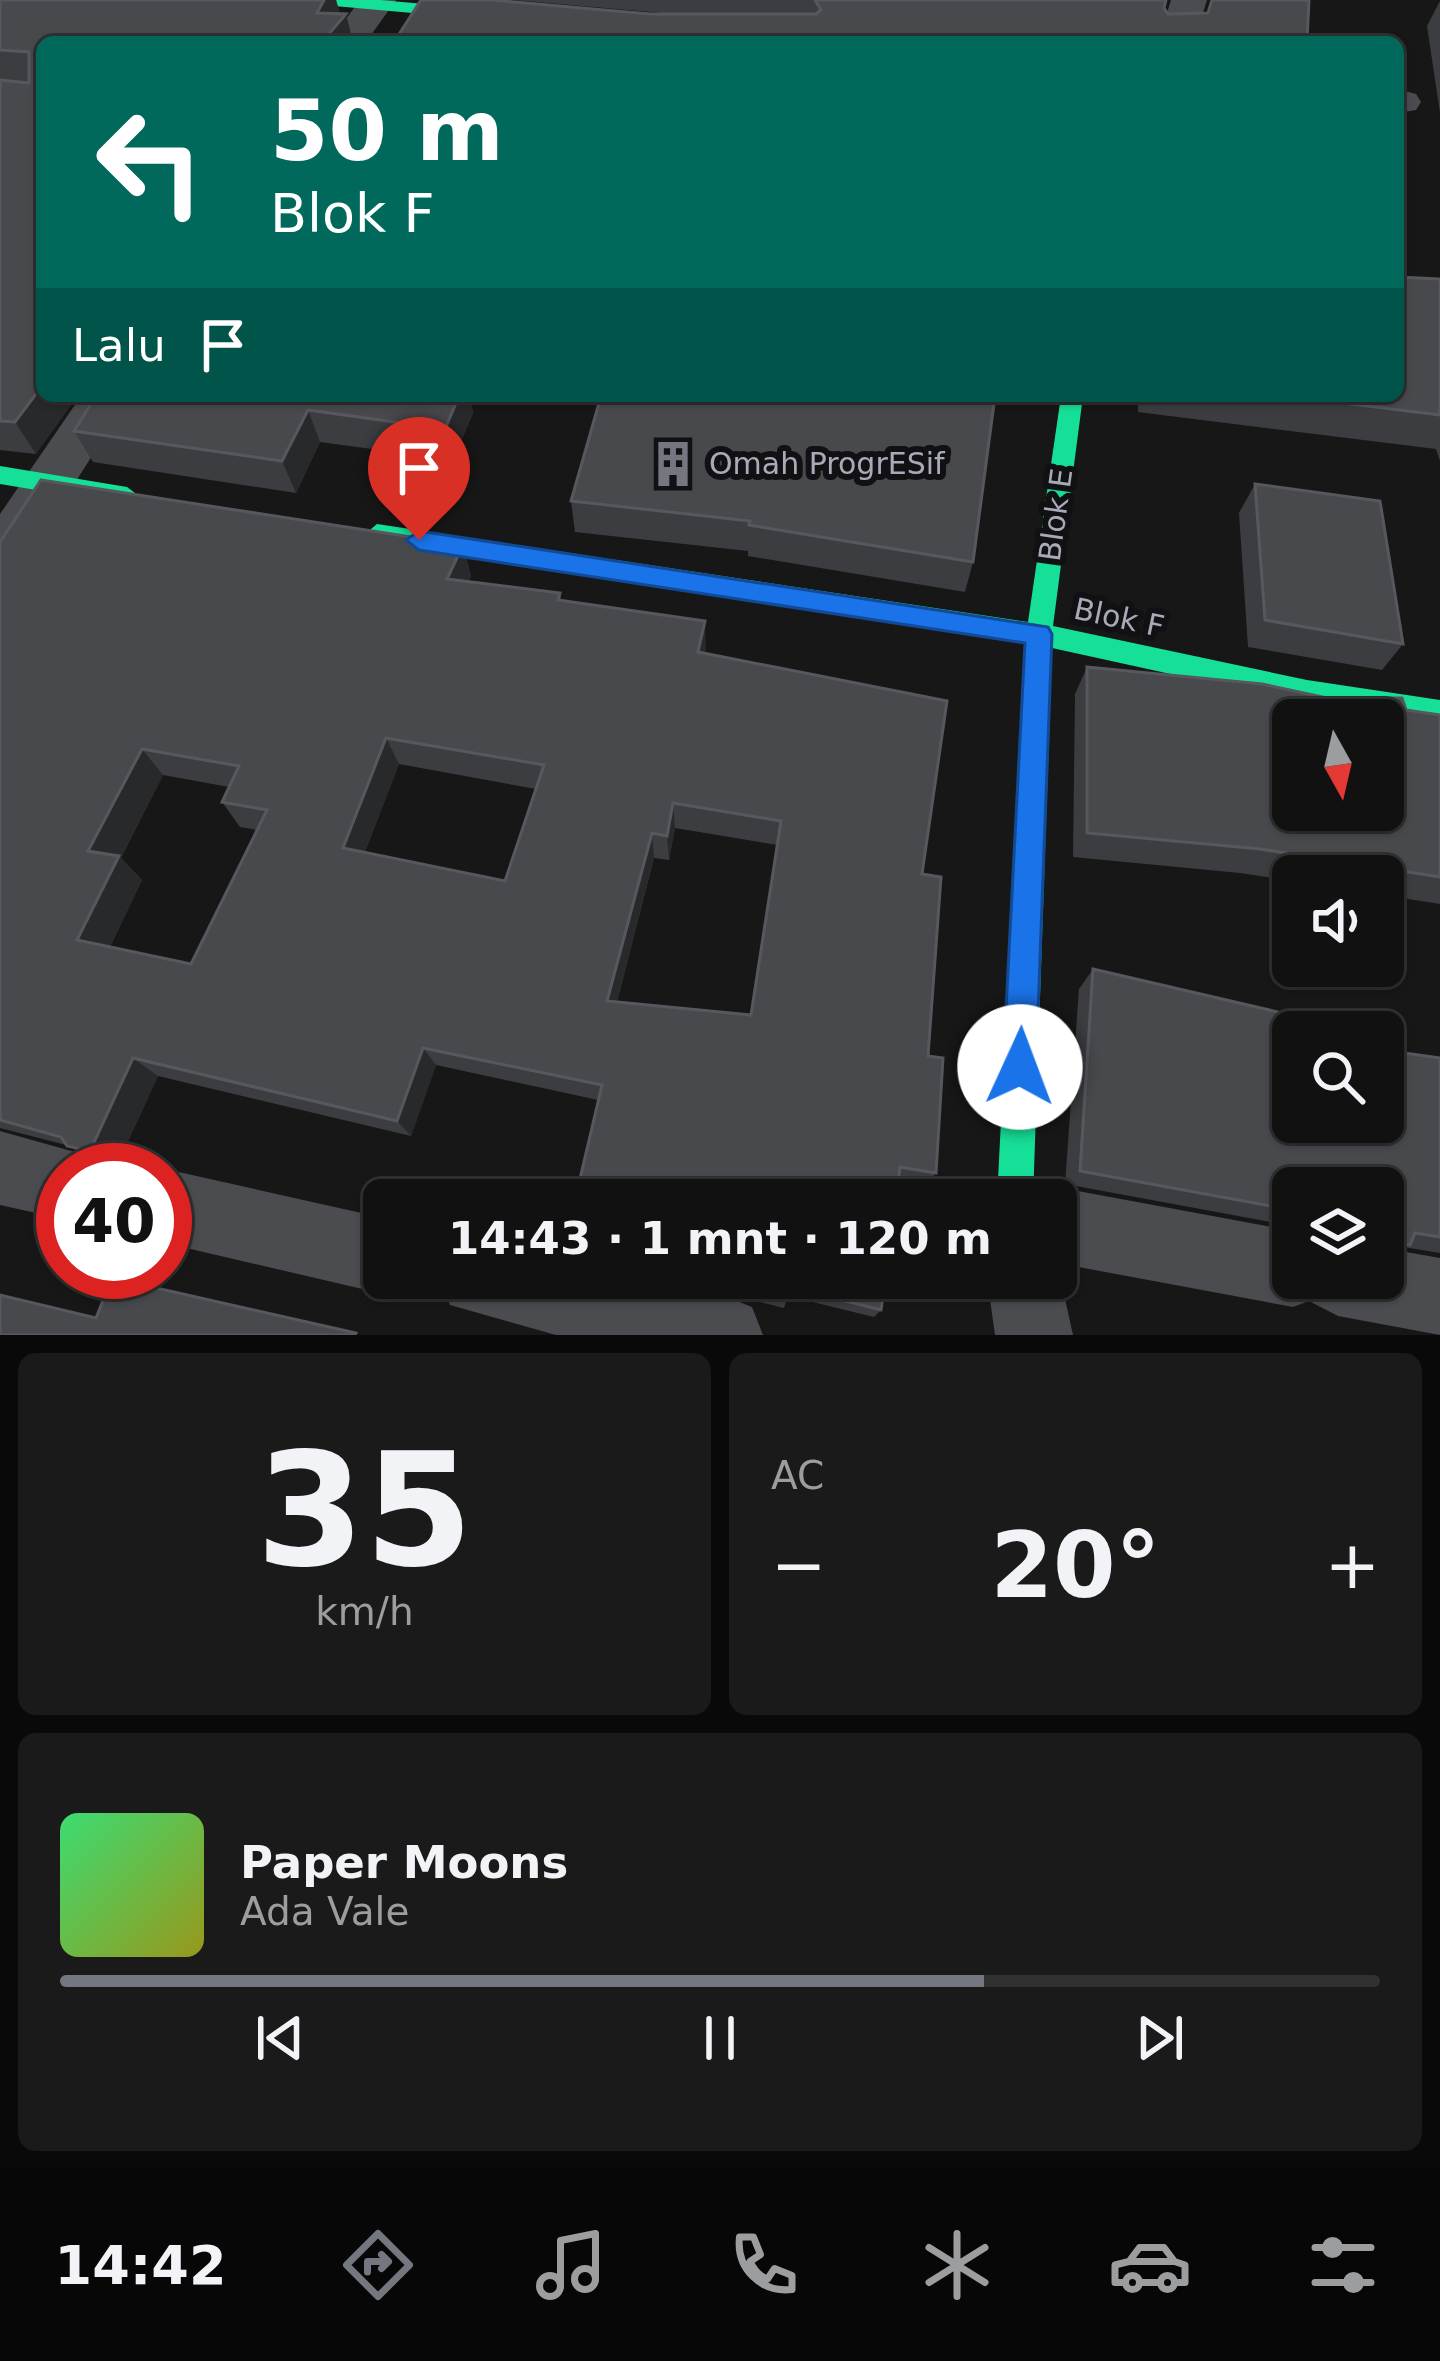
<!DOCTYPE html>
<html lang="id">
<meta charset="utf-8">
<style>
:root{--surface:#111;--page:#1a1a1a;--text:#f1f3f6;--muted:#9c9d9f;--line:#303131;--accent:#757780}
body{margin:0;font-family:"DejaVu Sans",sans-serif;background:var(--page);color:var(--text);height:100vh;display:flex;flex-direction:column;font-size:45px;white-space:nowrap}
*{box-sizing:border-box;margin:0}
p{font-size:39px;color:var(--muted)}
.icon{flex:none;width:66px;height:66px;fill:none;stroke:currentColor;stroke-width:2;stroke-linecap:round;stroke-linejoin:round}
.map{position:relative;height:1335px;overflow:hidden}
.drawer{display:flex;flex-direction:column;gap:18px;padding:18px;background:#090909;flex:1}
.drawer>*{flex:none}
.banner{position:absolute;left:36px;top:36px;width:1368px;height:366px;border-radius:18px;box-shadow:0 3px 9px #0004,0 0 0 3px var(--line);background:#00695c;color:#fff;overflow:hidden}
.needle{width:78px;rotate:172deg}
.tools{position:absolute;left:1272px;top:699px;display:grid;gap:24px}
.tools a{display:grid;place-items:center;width:132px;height:132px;border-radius:18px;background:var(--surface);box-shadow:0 3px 9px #0004,0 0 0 3px var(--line);font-size:60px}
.speed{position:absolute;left:36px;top:1143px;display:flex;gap:24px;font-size:60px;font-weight:700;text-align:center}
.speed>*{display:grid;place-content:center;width:156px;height:156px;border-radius:50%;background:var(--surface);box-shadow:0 3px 9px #0004,0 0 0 3px var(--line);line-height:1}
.speed .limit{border:18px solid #d22;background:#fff;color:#111}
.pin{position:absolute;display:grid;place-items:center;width:102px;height:102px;color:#fff;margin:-123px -51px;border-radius:50% 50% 50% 0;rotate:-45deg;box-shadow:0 0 12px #0007}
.pin .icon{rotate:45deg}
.me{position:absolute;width:132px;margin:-66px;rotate:2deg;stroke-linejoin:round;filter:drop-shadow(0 0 9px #0008)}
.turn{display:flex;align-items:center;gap:42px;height:252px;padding:0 36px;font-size:54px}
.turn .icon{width:156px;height:156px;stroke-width:2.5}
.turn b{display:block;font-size:84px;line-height:102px}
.then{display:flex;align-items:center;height:114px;padding:0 36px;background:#0003;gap:24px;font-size:45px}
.big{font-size:90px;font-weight:600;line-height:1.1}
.drawer .tile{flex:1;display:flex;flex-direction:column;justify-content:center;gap:18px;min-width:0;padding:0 42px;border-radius:18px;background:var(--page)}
.drawer .dial{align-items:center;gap:0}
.dial b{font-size:156px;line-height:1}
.song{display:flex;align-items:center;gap:36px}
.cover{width:144px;height:144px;border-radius:18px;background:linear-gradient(135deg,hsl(140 70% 55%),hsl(60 70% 35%))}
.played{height:12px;border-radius:6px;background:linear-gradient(90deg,var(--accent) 70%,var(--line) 70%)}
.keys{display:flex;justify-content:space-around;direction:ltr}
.heat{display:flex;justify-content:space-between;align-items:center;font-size:66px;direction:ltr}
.drawer .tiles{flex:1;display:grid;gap:18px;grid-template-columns:1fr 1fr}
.tile:last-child{grid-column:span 2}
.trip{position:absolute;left:363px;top:1179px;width:714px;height:120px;border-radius:18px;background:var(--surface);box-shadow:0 3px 9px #0004,0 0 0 3px var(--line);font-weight:600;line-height:120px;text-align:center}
.tab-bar{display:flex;height:192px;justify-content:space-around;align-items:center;background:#070707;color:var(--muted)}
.tab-bar .icon{width:84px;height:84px}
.tab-bar .selected{color:var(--accent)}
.tab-bar b{font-size:54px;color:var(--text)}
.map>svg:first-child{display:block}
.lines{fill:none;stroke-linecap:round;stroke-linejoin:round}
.street{fill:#4b4c50;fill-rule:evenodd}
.fast{fill:#16e098;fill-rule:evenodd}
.wall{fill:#3c3d40;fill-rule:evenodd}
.shaded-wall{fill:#28292a}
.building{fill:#48494d;stroke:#57585e;stroke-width:3;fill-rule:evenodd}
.route{fill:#1a73e8;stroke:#114b97;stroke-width:3}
.labels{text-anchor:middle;stroke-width:12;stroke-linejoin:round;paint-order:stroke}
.poi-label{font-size:30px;fill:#a8aab8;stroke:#111113;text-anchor:start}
.street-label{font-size:30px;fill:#a8aab8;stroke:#111113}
</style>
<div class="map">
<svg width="1440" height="1335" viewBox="0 0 1440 1335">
<rect width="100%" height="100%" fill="#171717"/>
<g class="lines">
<g class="street">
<path d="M 360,0 L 396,0 L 366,42 L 329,42 Z"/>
<path d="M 1171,0 L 1207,0 L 1194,42 L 1158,42 Z"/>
<path d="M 1398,89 L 1416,94 L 1421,102 L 1416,110 L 1398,113 Z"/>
<path d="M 81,396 L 130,396 L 19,571 L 0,577 L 0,514 Z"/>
<path d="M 0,1131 L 89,1156 L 95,1170 L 63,1170 L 63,1219 L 0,1205 Z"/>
<path d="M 165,1169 L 384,1218 L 384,1278 L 413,1278 L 411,1283 L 384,1294 L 165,1243 Z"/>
<path d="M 1056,1187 L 1293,1231 L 1293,1278 L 1383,1278 L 1383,1248 L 1440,1258 L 1440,1335 L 1338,1316 L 1309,1301 L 1293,1307 L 1057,1263 L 1073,1335 L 995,1335 L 987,1278 L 1056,1278 L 1056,1200 L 1029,1200 Z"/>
<path d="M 439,1278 C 544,1278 653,1266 752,1307 L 763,1335 L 556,1335 L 450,1305 Z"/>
</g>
<g class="fast">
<path d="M 315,0 L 380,0 L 502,11 L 511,16 L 502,21 L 323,5 Z"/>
<path d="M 1061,396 L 1083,396 L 1053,626 L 1307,680 L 1440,700 L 1440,724 L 1307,704 L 1052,648 L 1033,1200 L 997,1200 L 1025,643 L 377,544 L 365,534 L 377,524 L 1028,622 Z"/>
<path d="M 0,466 L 127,487 L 139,496 L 127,505 L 0,484 Z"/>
</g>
</g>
<g class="wall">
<path d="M 0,0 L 336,0 L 340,14 L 42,42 L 36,454 L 0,450 Z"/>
<path d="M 513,0 L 1166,0 L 1164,8 L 1168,14 L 1307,42 L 394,42 L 650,14 L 674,14 Z"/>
<path d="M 1440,1 L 1440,113 L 1427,26 Z"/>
<path d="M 1440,279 L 1440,461 L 1436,449 L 1138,412 L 1138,396 L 1398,396 Z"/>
<path d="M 96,396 L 470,396 L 473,413 L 453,460 L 320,442 L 296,493 L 93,462 L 74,431 Z"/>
<path d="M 616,396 L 973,562 L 965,592 L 748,556 L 748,551 L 575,532 L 571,501 Z"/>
<path d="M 996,396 L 1042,396 L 1039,402 Z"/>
<path d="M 1255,484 L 1403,644 L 1382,670 L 1248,647 L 1239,513 Z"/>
<path d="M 0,542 L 463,545 L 471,576 L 468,582 L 560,593 L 561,600 L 705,621 L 705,653 L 922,874 L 928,1056 L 936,1173 L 926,1186 L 898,1181 L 598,1100 L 436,1065 L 411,1136 L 158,1076 L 117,1165 L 96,1160 L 66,1145 L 0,1128 ZM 399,764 L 536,789 L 505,881 L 365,852 ZM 163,775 L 229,787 L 222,802 L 240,827 L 257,830 L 191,964 L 110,947 L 142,880 L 121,858 ZM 675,828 L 777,845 L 751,1015 L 617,1002 L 654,858 L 669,860 Z"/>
<path d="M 1087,667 L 1327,698 L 1440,715 L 1440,904 L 1383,895 L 1383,876 L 1293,876 L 1293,881 L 1240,873 L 1073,857 L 1075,694 Z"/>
<path d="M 1093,969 L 1293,1122 L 1440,1058 L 1440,1253 L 1403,1247 L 1383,1254 L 1383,1188 L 1293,1188 L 1293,1226 L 1065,1184 L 1079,989 Z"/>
<path d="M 655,1278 L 886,1278 L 881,1310 L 874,1317 L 788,1296 L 784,1308 L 677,1281 Z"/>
</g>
<g class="shaded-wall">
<path d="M 324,0 L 336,0 L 341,18 L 346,14 L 353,42 L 322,42 L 317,13 Z"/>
<path d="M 42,386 L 42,396 L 78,396 L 36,454 L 15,422 Z"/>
<path d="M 459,396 L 470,396 L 473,413 L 453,460 L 445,429 Z"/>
<path d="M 308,410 L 320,442 L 296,493 L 282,461 Z"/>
<path d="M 463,545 L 471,576 L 456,609 L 447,579 Z"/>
<path d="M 705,621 L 706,650 L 699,680 L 698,652 Z"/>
<path d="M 386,738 L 399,764 L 357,872 L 343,848 Z"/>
<path d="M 142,749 L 163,775 L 121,858 L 142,880 L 103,961 L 77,940 L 88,851 Z"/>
<path d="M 673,803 L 675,828 L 669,860 L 667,836 Z"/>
<path d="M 652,833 L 654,858 L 612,1020 L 607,1001 Z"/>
<path d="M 423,1048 L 436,1065 L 411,1136 L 397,1121 Z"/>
<path d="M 133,1058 L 158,1076 L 117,1165 L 90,1151 Z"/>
</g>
<g class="building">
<path d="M 0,0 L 324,0 L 317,13 L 346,14 L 322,42 L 42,42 L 42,386 L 15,422 L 0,421 L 0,80 L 29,83 L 29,52 L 0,50 Z"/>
<path d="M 421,0 L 492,0 L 650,14 L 816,14 L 821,10 L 815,0 L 1166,0 L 1164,8 L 1168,14 L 1208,13 L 1212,0 L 1309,0 L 1307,42 L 838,42 L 805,39 L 804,42 L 394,42 Z"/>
<path d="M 1398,277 L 1440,279 L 1440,415 L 1286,396 L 1398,396 Z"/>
<path d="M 96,396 L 459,396 L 445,429 L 308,410 L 282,461 L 74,431 Z"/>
<path d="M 601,396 L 995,396 L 973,562 L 749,525 L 750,521 L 571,501 Z"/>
<path d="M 41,480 L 463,545 L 447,579 L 560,593 L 558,600 L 705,621 L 698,652 L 947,701 L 922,874 L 941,877 L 928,1056 L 943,1058 L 936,1173 L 900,1167 L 896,1200 L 575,1200 L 602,1085 L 423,1048 L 397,1121 L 133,1058 L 90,1151 L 67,1146 L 61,1137 L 0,1120 L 0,542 ZM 386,738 L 544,765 L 505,881 L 343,848 ZM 142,749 L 239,766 L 222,802 L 267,810 L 191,964 L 77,940 L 119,856 L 88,851 ZM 673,803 L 781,821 L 751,1015 L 607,1001 L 652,833 L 667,836 Z"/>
<path d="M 1255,484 L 1380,501 L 1403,644 L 1265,620 Z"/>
<path d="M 1087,667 L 1262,684 L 1327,698 L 1402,698 L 1406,710 L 1440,715 L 1440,877 L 1260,849 L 1087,833 ZM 1293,720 L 1383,720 L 1383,810 L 1293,810 Z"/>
<path d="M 1093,969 L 1295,1016 L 1293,1122 L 1383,1122 L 1383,1050 L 1440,1058 L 1440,1237 L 1415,1233 L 1410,1245 L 1383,1240 L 1383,1188 L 1293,1188 L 1293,1210 L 1080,1171 Z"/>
<path d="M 112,1278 L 356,1333 L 355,1335 L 0,1335 L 0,1295 L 96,1318 Z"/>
<path d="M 700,1278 L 886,1278 L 881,1310 L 790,1287 L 788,1300 Z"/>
</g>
<path class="route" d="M 419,531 L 1048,627 L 1052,634 L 1036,1067 L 1032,1079 L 1020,1084 L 1008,1079 L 1003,1067 L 1025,643 L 419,550 L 406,540 Z"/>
<defs>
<symbol id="building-bare" viewBox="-9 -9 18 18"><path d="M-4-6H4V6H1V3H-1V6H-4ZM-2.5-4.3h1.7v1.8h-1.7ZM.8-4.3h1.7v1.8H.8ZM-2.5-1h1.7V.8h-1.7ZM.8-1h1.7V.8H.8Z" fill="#757780" stroke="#111113" stroke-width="2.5" paint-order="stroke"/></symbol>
</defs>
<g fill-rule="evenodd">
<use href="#building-bare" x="640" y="431" width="66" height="66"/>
</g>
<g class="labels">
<g class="poi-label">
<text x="709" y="474">Omah ProgrESif</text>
</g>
<g class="street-label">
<text transform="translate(1056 515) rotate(-82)" y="10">Blok E</text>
<text transform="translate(1119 618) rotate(12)" y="10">Blok F</text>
</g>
</g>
</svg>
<div class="tools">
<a><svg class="needle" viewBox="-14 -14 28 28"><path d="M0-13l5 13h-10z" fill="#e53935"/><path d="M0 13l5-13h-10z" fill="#9c9d9f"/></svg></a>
<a><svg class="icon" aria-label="sound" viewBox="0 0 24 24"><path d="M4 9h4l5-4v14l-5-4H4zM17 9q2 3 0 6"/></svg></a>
<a><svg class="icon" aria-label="search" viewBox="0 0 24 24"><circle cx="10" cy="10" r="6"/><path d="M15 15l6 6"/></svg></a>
<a><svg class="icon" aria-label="layers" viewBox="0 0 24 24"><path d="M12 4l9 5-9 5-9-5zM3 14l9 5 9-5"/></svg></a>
</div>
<div class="speed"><div class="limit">40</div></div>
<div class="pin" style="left:419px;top:540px;background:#d93025"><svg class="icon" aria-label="arrive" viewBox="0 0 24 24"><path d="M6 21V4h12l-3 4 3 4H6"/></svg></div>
<svg class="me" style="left:1020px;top:1067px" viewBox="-20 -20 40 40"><circle r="19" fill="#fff"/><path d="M0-13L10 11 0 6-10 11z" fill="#1a73e8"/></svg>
<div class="trip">14:43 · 1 mnt · 120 m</div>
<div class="banner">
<div class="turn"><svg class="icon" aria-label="left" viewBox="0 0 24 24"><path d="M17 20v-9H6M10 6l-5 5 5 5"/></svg><div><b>50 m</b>Blok F</div></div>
<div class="then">Lalu<svg class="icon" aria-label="arrive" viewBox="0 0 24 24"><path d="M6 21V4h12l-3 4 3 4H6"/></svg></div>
</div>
</div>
<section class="drawer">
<div class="tiles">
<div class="tile dial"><b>35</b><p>km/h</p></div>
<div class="tile"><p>AC</p>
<div class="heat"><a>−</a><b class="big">20°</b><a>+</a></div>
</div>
<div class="tile">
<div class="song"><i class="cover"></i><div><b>Paper Moons</b><p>Ada Vale</p></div></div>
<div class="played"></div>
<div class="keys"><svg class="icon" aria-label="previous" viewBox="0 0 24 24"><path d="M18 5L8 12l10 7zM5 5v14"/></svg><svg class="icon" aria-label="pause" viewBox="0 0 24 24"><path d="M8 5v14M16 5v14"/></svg><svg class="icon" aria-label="next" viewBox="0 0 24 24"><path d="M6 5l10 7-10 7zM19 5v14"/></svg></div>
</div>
</div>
</section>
<nav class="tab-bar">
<b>14:42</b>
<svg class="icon selected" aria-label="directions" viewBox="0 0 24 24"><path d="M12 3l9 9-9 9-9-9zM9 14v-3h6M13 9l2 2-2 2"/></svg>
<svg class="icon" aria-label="music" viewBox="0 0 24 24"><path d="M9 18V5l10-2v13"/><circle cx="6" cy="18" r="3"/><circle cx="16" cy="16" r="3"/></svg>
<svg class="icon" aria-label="phone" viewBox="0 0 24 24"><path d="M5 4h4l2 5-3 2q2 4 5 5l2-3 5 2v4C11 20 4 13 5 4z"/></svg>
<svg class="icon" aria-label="climate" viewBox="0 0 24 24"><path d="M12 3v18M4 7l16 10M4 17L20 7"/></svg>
<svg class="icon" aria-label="car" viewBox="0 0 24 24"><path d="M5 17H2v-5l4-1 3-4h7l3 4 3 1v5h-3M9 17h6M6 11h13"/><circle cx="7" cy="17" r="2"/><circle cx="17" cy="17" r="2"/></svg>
<svg class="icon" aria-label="filters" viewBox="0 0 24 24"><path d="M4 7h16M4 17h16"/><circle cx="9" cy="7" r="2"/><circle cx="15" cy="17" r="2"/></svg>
</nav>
